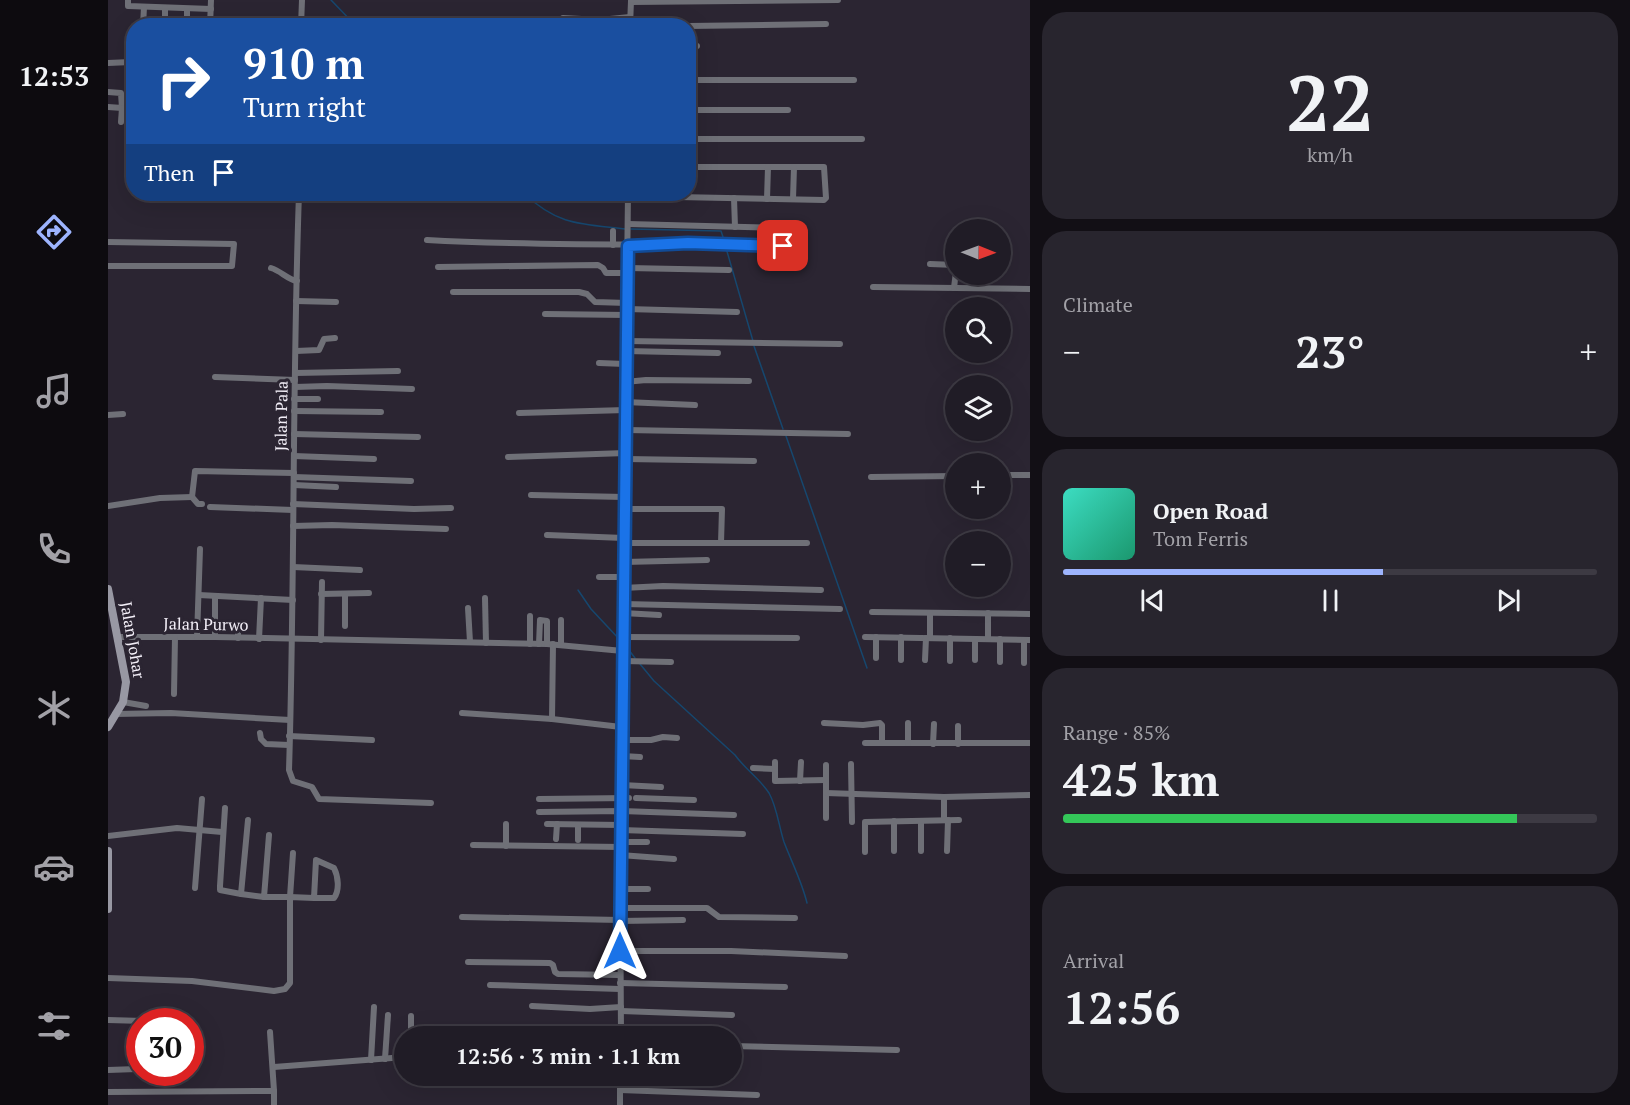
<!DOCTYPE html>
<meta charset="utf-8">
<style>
:root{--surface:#201c26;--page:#28252e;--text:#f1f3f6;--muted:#a2a1a7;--line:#3d3a43;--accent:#9db4fd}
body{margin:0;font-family:"PT Serif",serif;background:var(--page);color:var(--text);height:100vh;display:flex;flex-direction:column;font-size:22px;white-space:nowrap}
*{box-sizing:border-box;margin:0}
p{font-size:20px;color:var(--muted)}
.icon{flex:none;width:33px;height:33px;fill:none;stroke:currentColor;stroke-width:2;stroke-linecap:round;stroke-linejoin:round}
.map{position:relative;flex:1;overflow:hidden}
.side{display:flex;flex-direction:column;gap:12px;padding:12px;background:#120f15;width:600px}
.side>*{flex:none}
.banner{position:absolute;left:18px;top:18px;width:570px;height:183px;border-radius:24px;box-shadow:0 6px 24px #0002,0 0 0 2px var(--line);background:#1a4fa0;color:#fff;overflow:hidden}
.needle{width:39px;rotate:91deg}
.tools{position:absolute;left:837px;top:219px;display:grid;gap:12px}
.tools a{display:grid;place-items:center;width:66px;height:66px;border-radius:50%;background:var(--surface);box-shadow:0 6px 24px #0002,0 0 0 2px var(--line);font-size:30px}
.speed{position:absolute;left:18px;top:1008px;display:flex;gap:12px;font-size:30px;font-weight:700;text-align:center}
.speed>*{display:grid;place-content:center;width:78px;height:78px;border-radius:50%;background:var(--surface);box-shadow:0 6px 24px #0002,0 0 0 2px var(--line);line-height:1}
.speed .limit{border:9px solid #d22;background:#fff;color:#111}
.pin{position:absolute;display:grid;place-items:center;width:51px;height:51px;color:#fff;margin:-26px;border-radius:12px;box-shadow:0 3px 9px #0006}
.me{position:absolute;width:66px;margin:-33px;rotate:0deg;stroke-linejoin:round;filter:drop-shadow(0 0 4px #0008)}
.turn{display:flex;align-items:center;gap:21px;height:126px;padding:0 18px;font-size:27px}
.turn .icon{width:78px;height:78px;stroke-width:2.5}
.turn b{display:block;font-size:42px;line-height:51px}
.then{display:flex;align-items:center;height:57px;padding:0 18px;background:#0003;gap:12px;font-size:22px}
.big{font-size:45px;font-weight:600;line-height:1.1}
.side .card{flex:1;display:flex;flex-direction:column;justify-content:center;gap:9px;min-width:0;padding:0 21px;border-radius:24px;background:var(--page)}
.side .dial{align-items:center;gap:0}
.dial b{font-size:78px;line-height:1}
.song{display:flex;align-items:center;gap:18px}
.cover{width:72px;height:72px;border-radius:9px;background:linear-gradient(135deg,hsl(170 70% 55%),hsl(160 70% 35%))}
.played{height:6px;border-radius:3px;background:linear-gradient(90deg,var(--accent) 60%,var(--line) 60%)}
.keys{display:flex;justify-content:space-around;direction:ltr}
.heat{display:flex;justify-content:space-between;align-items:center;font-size:33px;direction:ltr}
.charge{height:9px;border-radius:4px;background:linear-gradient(90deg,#34c759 85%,var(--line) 0)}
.trip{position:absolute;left:286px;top:1026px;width:348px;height:60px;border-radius:30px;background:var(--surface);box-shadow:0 6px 24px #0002,0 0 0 2px var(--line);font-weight:600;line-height:60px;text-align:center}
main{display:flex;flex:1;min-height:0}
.tab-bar{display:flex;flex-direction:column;width:108px;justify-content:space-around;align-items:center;background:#0d0b0f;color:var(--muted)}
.tab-bar .icon{width:42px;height:42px}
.tab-bar .on{color:var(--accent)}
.tab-bar b{font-size:27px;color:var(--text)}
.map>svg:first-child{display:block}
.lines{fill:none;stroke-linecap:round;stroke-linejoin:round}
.stream{stroke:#16476e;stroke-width:1.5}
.street{stroke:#6f7077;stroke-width:6}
.secondary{stroke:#9898a3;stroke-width:8}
.route-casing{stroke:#114b97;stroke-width:15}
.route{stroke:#1a73e8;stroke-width:10}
.labels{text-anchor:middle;stroke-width:6;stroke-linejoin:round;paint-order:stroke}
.street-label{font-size:16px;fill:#f2eef7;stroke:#2b2532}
</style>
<main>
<nav class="tab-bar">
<b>12:53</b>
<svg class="icon on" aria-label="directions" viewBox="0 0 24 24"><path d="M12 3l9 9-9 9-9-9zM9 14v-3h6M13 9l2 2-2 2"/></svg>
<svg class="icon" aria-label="music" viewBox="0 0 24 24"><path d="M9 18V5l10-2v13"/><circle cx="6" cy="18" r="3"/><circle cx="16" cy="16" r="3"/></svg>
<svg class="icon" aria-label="phone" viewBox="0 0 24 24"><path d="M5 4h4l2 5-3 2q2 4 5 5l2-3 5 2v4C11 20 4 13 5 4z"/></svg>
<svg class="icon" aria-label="climate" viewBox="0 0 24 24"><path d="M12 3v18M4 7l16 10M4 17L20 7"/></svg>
<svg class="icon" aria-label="car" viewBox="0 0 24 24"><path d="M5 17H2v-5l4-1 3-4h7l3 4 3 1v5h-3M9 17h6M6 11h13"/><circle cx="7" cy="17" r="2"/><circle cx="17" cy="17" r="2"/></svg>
<svg class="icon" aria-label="filters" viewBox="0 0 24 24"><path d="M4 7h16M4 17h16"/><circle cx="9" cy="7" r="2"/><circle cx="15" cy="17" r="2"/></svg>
</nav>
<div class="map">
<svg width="922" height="1105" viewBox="0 0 922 1105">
<rect width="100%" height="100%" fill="#2b2532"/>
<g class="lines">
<g class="stream">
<path d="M 223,0 L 248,26"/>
<path d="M 417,194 C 450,226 475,224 518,229"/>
<path d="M 523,229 L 613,231 L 617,243"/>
<path d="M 618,248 L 645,341"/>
<path d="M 646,346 L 675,429"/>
<path d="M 678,436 L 759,668"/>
<path d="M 470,590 L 483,609 L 512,640"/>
<path d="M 517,645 L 527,658"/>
<path d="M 532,664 L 546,681 L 627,755 C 637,769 652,779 661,793 C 669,807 671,827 676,842 C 684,863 694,882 699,903"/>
</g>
<g class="street">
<path d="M 20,0 L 20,6 L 103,9"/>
<path d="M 523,2 L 730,0"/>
<path d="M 455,18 L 492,20 L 522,17"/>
<path d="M 35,26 L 36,7"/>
<path d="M 57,26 L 57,8"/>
<path d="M 79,26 L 79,9"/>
<path d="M 102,26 L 103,0"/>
<path d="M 193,26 L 194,0"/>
<path d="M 522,26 L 523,1"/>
<path d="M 580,26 L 718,24"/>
<path d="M 580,46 L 589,46"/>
<path d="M 0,63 L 23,62"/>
<path d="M 580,80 L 746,80"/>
<path d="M 0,92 L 13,93 L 14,108 L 0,107"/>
<path d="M 580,110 L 680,110"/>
<path d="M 13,122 L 14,108"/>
<path d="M 580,139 L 754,139"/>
<path d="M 191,194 C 184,386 187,578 181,770 L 185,781 L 204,787 L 211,799 L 323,803"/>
<path d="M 520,196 L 716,200 L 718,198 L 716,167 L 580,167"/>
<path d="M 626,198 L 627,227"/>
<path d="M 659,199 L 660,167"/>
<path d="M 685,199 L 686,167"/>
<path d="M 520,224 L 677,228"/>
<path d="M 319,240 C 445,247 571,243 697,246"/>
<path d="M 0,242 L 126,244 L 124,266 L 0,266"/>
<path d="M 505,245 L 505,231"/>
<path d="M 822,264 L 848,265"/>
<path d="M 330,267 L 490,265 L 495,268 L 498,273 L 520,273"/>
<path d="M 163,268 C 173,271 179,279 189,281"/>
<path d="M 520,268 L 621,270"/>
<path d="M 765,287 L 922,289"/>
<path d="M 846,288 L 848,271"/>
<path d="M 345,292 L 471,292 L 479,294 L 487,302 L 519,303"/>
<path d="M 188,301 L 228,302"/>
<path d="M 519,309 L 629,312"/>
<path d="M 437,314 L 519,315"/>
<path d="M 518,341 L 732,344"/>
<path d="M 188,351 L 211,350 L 216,339 L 227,338"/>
<path d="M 518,351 L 610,353"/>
<path d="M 491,363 L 517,364"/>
<path d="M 187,373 L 290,371"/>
<path d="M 107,377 L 187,380"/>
<path d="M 517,382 L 538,380 L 641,381"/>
<path d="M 187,387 L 219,386 L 304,389"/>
<path d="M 186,399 L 210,399"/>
<path d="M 517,402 L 587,405"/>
<path d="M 186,411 L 273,412"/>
<path d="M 411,413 L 518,410"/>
<path d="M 0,415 L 15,414"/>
<path d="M 518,430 L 740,434"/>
<path d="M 186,434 L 310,437"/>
<path d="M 186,456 L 266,459"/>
<path d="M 400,457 L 518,453"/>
<path d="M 518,459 L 646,461"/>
<path d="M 892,475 L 922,475"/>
<path d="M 186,477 L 303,481"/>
<path d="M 763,477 L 848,476"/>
<path d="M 186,485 L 228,487"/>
<path d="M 423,495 L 516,497"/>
<path d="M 84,497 L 87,471 L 186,473"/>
<path d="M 84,497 L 90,504 L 94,504"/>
<path d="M 185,504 L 306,509 L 343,508"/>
<path d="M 0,506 L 52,498 L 84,497"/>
<path d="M 102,507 L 185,510"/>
<path d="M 516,509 L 614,509 L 613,543"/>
<path d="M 185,526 L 224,525 L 338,529"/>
<path d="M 439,535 L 516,538"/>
<path d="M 516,543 L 699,543"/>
<path d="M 516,562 L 599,560"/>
<path d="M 185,567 L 252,570"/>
<path d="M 491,577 L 516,577"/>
<path d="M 515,588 L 555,586 L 713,590"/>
<path d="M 213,594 L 261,593"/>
<path d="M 237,594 L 237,626"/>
<path d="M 91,595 L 185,600"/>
<path d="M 107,596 L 107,637"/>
<path d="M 377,598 L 378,643"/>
<path d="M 516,604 L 732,609"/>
<path d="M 360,608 L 362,642"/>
<path d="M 764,612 L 922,614"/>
<path d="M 515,613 L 551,615"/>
<path d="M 422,616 L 422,644"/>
<path d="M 453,620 L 453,645"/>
<path d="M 130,626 L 130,638"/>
<path d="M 10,637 L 107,637 L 439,644 L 515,651"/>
<path d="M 89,637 L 92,549"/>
<path d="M 516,637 L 689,638"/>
<path d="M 757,637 L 922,640"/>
<path d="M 768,637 L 768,658"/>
<path d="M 793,637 L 793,660"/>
<path d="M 822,638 L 822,613"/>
<path d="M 842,638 L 842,661"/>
<path d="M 151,639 L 153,598"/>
<path d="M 867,639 L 867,660"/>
<path d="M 880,639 L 880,613"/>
<path d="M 213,640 L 214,582"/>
<path d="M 916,640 L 916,663"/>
<path d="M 431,644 L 432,620 L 439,621 L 439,644"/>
<path d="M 817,660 L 818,638"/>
<path d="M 515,661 L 563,662"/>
<path d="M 892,662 L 892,639"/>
<path d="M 66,694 L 67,637"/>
<path d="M 15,702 L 38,706"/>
<path d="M 354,713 L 444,719 L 513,727"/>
<path d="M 7,714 L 63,713 L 182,720"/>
<path d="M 444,719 L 445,644"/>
<path d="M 716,723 L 755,725 L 772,723 L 774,725 L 774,743"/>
<path d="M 152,733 L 153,739 L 158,744 L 181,745"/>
<path d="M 181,736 L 264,740"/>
<path d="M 514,740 L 543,740 L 555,737 L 569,738"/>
<path d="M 757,743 L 922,743"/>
<path d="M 800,743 L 800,723"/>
<path d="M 825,744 L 826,724"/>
<path d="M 850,744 L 850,726"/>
<path d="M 514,756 L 532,757"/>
<path d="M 667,762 L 667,781 L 718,780"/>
<path d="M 743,764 L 744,822"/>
<path d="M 718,765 L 718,818"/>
<path d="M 645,768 L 667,769"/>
<path d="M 692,781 L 693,762"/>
<path d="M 514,785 L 553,787"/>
<path d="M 718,793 L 836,797 L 922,795"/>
<path d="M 528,798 L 586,800"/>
<path d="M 431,799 L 521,798"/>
<path d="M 117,808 L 112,886 L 112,890 L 133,894 L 140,820"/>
<path d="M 431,812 L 514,811 L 626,815"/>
<path d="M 836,820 L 836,797"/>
<path d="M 439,824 L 513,825"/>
<path d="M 513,830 L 635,834"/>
<path d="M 0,836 L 69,828 L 114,832"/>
<path d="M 448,839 L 449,824"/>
<path d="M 470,840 L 470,825"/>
<path d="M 513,842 L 539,842"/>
<path d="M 365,845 L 513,847"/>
<path d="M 398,846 L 398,824"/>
<path d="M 786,851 L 786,821"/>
<path d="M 813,851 L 813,821"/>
<path d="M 839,851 L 840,820"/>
<path d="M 757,852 L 757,822 L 851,820"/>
<path d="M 512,855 L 566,859"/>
<path d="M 87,888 L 94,799"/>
<path d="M 512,889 L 540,889"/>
<path d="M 133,894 L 156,897 L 161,835"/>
<path d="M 156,897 L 182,897 L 185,853"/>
<path d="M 513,908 L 599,908 L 611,917 L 687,918"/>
<path d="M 354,917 L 512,920"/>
<path d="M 512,921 L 575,920"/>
<path d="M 512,951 L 623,951 L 737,956"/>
<path d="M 360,962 L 442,963 L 445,965 L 447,972 L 450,974 L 512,975"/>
<path d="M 0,978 L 84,981 L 166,991 L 177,989 L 182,983 L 182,897 L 206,898 L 208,860 L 226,868 C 230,876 232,890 226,898 L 206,898"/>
<path d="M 512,983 L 677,987"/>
<path d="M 382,985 L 512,989"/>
<path d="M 424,1006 L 482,1009 L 513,1007"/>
<path d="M 513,1011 L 624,1015"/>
<path d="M 0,1020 L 71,1022"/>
<path d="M 162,1032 L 166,1091"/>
<path d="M 303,1036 L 303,1016"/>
<path d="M 513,1036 L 512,855 L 520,194"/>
<path d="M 624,1046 L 789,1050"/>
<path d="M 277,1059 L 280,1015"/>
<path d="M 263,1060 L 266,1007"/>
<path d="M 166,1067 L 297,1057"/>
<path d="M 0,1070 L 29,1069"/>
<path d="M 512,1076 L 512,1105"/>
<path d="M 512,1090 L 649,1095"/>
<path d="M 0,1092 L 166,1091 L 166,1105"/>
</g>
<g class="secondary">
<path d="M 0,589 L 18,682 L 15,702 L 0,727"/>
<path d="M 0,851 L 0,909"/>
</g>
</g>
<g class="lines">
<defs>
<path id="route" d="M 512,951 L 520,246 L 580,243 L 675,246"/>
</defs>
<use href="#route" class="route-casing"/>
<use href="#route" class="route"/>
</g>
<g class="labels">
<g class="street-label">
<text transform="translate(173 416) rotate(-89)" y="6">Jalan Pala</text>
<text transform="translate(98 624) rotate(1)" y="6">Jalan Purwo</text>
<text transform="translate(25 640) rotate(80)" y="6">Jalan Johar</text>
</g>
</g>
</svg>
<div class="tools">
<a><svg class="needle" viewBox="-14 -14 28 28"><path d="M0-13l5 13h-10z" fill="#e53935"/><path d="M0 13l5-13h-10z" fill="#a2a1a7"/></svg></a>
<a><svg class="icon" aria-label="search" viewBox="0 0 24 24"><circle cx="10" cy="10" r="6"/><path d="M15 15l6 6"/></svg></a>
<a><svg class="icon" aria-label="layers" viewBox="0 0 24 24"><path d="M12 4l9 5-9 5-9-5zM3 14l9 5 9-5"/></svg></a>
<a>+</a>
<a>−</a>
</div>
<div class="speed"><div class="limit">30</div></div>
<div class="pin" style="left:675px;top:246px;background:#d93025"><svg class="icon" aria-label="arrive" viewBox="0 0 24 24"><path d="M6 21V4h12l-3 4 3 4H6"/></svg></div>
<svg class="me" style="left:512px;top:951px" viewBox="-20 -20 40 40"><path d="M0-17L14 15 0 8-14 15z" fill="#1a73e8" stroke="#fff" stroke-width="4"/></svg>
<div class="trip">12:56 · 3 min · 1.1 km</div>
<div class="banner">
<div class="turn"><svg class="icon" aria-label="right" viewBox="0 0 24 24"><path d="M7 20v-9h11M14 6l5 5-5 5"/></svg><div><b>910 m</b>Turn right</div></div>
<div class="then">Then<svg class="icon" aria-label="arrive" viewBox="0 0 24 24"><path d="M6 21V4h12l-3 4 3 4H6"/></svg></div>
</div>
</div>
<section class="side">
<div class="card dial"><b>22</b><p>km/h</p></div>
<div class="card"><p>Climate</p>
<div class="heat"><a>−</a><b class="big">23°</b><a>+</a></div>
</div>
<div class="card">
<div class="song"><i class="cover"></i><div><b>Open Road</b><p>Tom Ferris</p></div></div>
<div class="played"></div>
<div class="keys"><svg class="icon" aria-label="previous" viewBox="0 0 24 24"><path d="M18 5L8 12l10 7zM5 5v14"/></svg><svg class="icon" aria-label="pause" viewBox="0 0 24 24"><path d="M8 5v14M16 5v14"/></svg><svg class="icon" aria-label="next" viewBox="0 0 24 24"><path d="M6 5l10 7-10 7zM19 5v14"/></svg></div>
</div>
<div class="card"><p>Range · 85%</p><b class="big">425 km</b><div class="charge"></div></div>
<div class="card"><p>Arrival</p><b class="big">12:56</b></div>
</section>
</main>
